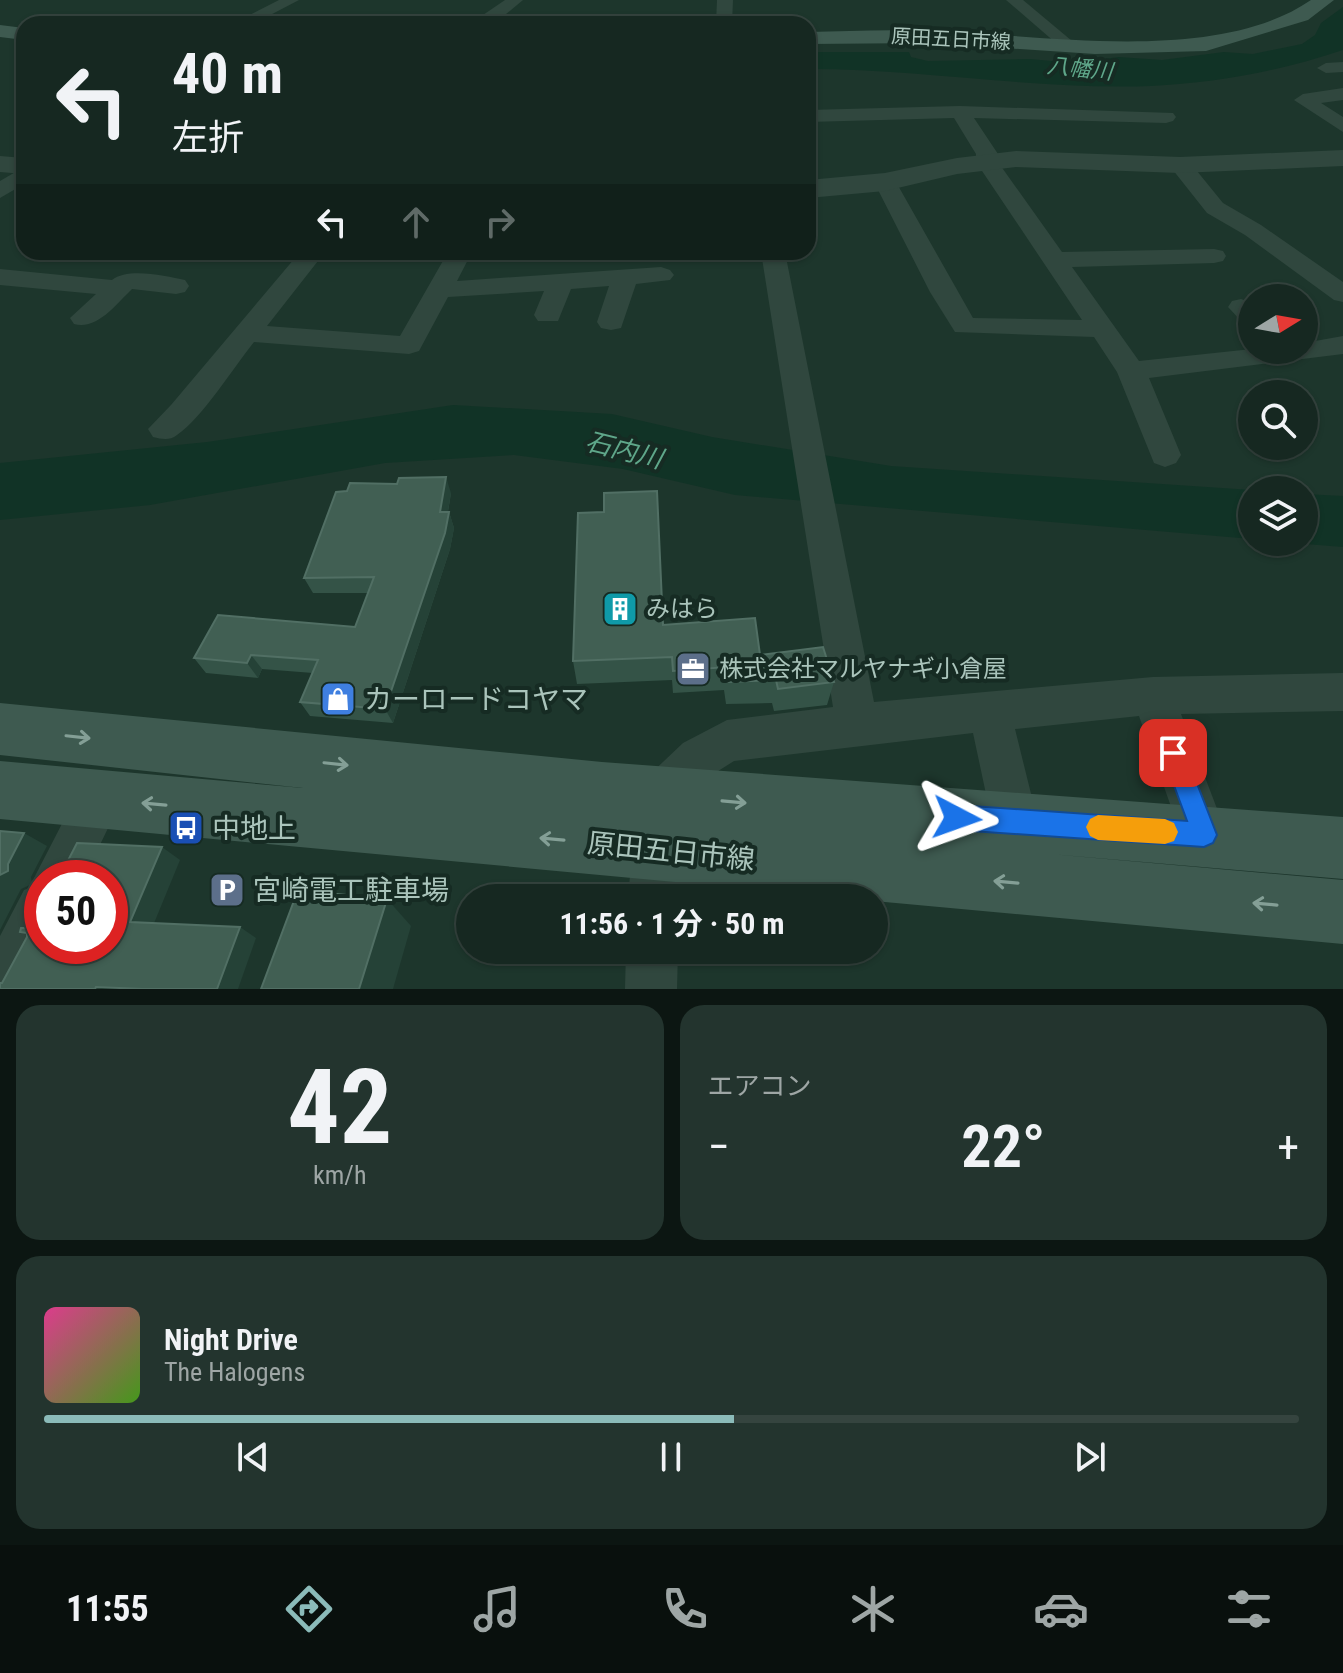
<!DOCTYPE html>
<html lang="ja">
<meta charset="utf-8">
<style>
:root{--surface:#162821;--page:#23342e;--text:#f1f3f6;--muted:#9ea6a5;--line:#35443f;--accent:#8bbbb9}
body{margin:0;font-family:"Roboto Condensed","Noto Sans JP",sans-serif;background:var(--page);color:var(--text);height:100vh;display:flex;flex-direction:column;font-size:30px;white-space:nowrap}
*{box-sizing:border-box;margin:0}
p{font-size:26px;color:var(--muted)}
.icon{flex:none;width:44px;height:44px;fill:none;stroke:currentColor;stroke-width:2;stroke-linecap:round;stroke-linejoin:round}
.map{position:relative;height:989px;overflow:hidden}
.details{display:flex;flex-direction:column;gap:16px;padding:16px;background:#0c1612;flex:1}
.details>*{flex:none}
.banner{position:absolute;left:16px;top:16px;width:800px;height:244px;border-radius:24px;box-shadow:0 2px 6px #0004,0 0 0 2px var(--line);background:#162821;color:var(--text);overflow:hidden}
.needle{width:52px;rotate:79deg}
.tools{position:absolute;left:1238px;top:284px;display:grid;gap:16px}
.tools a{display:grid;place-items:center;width:80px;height:80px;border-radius:50%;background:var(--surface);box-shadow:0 2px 6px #0004,0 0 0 2px var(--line);font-size:40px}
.speed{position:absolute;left:24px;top:860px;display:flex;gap:16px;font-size:40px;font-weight:700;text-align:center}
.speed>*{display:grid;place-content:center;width:104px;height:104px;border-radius:50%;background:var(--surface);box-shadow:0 2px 6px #0004,0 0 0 2px var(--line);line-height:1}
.speed .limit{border:12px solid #d22;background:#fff;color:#111}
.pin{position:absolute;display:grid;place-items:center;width:68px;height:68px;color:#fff;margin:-34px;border-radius:16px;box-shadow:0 4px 12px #0006}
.me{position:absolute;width:88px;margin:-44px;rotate:94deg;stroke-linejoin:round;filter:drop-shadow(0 0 6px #0008)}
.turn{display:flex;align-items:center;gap:28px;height:168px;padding:0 24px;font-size:36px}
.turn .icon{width:104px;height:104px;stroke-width:2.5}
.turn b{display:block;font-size:56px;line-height:68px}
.lanes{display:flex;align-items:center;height:76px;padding:0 24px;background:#0003;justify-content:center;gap:40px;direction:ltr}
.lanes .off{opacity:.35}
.big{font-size:60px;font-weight:700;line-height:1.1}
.details .card{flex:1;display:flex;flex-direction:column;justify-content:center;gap:12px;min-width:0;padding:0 28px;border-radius:24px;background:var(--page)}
.details .dial{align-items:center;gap:0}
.dial b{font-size:104px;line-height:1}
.song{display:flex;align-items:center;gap:24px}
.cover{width:96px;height:96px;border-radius:12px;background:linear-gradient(135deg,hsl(330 70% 55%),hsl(100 70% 35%))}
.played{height:8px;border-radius:4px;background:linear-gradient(90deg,var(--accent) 55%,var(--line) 55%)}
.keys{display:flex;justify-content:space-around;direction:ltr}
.heat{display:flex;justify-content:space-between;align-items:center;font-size:44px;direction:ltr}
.details .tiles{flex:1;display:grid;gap:16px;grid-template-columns:1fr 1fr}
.card:last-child{grid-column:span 2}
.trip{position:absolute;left:456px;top:884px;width:432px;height:80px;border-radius:40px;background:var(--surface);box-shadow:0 2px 6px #0004,0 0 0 2px var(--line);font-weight:700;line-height:80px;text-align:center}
.tabs{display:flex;height:128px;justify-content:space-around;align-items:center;background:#09100d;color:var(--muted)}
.tabs .icon{width:56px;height:56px}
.tabs .on{color:var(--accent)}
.tabs b{font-size:36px;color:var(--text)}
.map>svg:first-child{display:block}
.water{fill:#113326}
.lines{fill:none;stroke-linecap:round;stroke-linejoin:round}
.minor{fill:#30473e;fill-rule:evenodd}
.tertiary{fill:#30473e;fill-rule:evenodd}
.secondary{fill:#3e5a50;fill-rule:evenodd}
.wall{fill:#345347}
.shaded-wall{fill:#254237}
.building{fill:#415f53;stroke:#516f64;stroke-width:2}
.oneway{stroke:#849f96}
.route{fill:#1a73e8;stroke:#114b97;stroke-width:2}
.slow{fill:#f59e0b}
.labels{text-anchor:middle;stroke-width:8;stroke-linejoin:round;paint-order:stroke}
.far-street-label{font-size:20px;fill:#aac4bb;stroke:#162b23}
.far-water-label{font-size:22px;font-style:italic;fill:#5fa78a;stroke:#162b23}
.poi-label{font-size:24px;fill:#aac4bb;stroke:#162b23;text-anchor:start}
.water-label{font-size:26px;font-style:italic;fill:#5fa78a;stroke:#162b23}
.near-poi-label{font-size:28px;fill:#aac4bb;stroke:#162b23;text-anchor:start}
.near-street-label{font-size:28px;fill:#aac4bb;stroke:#162b23}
</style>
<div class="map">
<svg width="1343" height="989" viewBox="0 0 1343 989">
<rect width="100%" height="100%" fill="#1d362c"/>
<g class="water">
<path d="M 1343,7 L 1343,50 C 1280,71 1217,83 1151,86 C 1036,90 923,69 808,69 L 808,52 L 909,52 L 911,57 L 928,61 L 1030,59 L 1073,63 L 1119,57 L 1162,60 L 1224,52 L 1253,54 L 1302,44 L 1315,35 L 1321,23 Z"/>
<path d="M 453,405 L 612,414 L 712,437 L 891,466 L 1252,490 L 1252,539 L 735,495 L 623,469 L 514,455 L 385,463 L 150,505 L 0,520 L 0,463 L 207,442 Z"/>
<path d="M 1304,494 L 1343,496 L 1343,547 L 1281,542 L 1304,542 Z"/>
</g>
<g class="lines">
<g class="minor">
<path d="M 279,0 L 299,0 L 253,24 L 232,24 Z"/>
<path d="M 505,0 L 523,0 L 494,24 L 478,24 L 483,15 Z"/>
<path d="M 717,0 L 733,0 L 732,24 L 716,24 Z"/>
<path d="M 1006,0 L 1023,0 L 1078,46 L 1076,50 L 1064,50 Z"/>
<path d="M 1343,62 L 1343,72 L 1326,73 L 1317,68 L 1326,63 Z"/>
<path d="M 1343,88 L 1343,100 L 1321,103 L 1343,117 L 1343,132 L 1294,100 L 1303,94 Z"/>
<path d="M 960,106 L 1173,113 L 1176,117 L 1173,121 L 1166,123 L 974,118 L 998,154 L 998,162 L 1062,252 L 1214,249 L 1223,251 L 1226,256 L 1223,261 L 1214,263 L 1072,267 L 1139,361 L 1252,349 L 1304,350 L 1304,343 L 1343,336 L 1343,354 L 1149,378 L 1181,455 L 1176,463 L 1165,467 L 1154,463 L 1117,372 L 1094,337 L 955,332 L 930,292 L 874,182 L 877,177 L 885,175 L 896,182 L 973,318 L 1082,320 L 976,162 L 976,154 L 954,118 L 808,122 L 808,110 Z"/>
<path d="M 1180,159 L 1188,160 L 1223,203 L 1261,225 L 1343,282 L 1343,302 L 1334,300 L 1245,235 L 1207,213 L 1169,165 Z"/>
<path d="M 24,167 L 24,184 L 0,198 L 0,181 Z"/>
<path d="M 300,252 L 325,252 L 267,326 L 400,336 L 448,252 L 472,252 L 457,281 L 661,267 L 670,270 L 674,275 L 670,280 L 636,284 L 621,328 L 611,330 L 601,328 L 597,322 L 609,286 L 571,289 L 558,321 L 538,321 L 534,315 L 544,291 L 448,297 L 419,351 L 409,354 L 254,342 C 233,368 203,417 177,435 C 169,441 162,439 153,437 L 148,429 L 171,405 Z"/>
<path d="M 761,252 L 785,252 L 874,702 L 1153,677 L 1343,673 L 1343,711 L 1181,714 L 1227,835 L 1221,852 L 1204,858 L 1187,852 L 1139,716 L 1015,729 L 1038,822 L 1031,838 L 1015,845 L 999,838 L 992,822 L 973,733 L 734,761 L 715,773 L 682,806 L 678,898 L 628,898 L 637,796 L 644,780 L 683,743 L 727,720 L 833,707 Z"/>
<path d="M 0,269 L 112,280 C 128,267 166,276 185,280 L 189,286 L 185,292 L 176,294 L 132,289 C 116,304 98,330 74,324 L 70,318 L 96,294 L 0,285 Z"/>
<path d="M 1241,299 L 1252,303 L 1252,324 L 1242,322 L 1228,307 L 1232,301 Z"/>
<path d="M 99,776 L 115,783 L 122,799 L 84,878 L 42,878 L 42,946 L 49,946 L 28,989 L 0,989 L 0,936 L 24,890 L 37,885 L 34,878 L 83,783 Z"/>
<path d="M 626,950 L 678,950 L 677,989 L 625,989 Z"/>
</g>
<g class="tertiary">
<path d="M 1343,150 L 1343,166 L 1180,173 L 1016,167 L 957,174 L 885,191 L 808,198 L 808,180 L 885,173 L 957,158 L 1016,151 L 1180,157 Z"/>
<path d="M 0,156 L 24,158 L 24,174 L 0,172 Z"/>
</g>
<g class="secondary">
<path d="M 1311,0 L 1334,0 L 1308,20 L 1206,51 L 1095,54 L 928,43 L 808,44 L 808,32 C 848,31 889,29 930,31 C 1041,34 1215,66 1311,0 Z"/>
<path d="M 0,25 L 24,28 L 24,40 L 0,37 Z"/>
<path d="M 0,703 L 602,762 L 1343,817 L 1343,879 L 1050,854 L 1343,880 L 1343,944 L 874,901 L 874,898 L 847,898 L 0,819 L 0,761 L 303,788 L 0,755 Z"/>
</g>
</g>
<g class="wall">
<path d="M 451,493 L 448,512 L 449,512 L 454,528 L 450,549 L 393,723 L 310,716 L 300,702 L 313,673 L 262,669 L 258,678 L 206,673 L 194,658 L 355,627 L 368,593 L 313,593 L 304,578 Z"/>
<path d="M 663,625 L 834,682 L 827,705 L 774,711 L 772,703 L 726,704 L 724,690 L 673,693 L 672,680 L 577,684 L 573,661 Z"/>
</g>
<g class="shaded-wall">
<path d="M 446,477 L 451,493 L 445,528 L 440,512 Z"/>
<path d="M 449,512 L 454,528 L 450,549 L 393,723 L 385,709 Z"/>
<path d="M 251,655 L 262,669 L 258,678 L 247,663 Z"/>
<path d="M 24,833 L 47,846 L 31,877 L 32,884 L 21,889 L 0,930 L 0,875 L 8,864 Z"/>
<path d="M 162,847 L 180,860 L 150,933 L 130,922 Z"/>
<path d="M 387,899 L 411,926 L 393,989 L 359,989 Z"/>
<path d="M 240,927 L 256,938 L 238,989 L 217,989 Z"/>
</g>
<g class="building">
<path d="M 446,477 L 440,512 L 449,512 L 445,533 L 385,709 L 300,702 L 318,660 L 251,655 L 247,663 L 194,658 L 218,615 L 355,627 L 374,577 L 304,578 L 336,492 L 347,491 L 350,483 L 397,484 L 399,478 Z"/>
<path d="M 657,491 L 663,625 L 755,618 L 760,655 L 823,647 L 834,682 L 778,689 L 776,680 L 728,682 L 727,667 L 673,671 L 672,657 L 573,661 L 578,513 L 604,512 L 604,493 Z"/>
<path d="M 0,831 L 24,833 L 8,864 L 8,871 L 0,875 Z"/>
<path d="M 77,843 L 162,847 L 130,922 L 240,927 L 217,989 L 143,989 L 96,987 L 95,989 L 0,989 L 0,983 L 2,983 L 27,937 L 27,933 L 20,932 L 21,928 L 33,928 L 42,910 L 42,946 L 110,946 L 110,878 L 59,878 Z"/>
<path d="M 298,890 L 387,899 L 359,989 L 261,989 Z"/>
</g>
<defs><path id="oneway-shaft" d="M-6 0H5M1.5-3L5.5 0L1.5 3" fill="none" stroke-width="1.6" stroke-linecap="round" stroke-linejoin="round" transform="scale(2)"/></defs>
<g class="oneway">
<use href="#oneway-shaft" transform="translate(78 737) rotate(6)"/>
<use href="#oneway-shaft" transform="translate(336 764) rotate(6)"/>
<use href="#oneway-shaft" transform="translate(734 802) rotate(5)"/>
<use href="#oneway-shaft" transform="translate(154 804) rotate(-175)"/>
<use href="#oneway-shaft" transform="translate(552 839) rotate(-175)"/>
<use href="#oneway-shaft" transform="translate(1006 882) rotate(-175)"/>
<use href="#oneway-shaft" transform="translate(1265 904) rotate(-175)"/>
</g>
<path class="route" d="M 1173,741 L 1182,745 L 1217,835 L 1213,843 L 1204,847 L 957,830 L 948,826 L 945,818 L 948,809 L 957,805 L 1187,821 L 1162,753 L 1165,745 Z"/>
<path class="slow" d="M 1098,815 L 1165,819 L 1174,823 L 1178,832 L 1174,841 L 1165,844 L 1098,840 L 1090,836 L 1086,827 L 1090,819 Z"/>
<defs>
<symbol id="building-square" viewBox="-11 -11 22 22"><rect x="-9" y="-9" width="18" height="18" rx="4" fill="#0f9aa8" stroke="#162b23"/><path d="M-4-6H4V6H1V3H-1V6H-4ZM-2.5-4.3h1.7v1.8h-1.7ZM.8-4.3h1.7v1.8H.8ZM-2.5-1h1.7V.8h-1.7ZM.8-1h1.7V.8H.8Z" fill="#fff"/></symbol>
<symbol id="office-square" viewBox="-11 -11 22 22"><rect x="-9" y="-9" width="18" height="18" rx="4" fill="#5c6f8a" stroke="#162b23"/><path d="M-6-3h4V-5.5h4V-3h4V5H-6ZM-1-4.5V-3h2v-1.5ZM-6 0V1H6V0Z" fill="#fff"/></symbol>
<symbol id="shop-square" viewBox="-11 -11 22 22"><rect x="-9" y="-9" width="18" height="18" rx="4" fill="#3f7fe0" stroke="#162b23"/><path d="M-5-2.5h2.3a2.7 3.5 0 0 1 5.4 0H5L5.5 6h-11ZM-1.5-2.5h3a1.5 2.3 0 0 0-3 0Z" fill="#fff"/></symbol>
<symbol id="bus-square" viewBox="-11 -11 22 22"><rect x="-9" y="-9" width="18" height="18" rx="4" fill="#1a4fb4" stroke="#162b23"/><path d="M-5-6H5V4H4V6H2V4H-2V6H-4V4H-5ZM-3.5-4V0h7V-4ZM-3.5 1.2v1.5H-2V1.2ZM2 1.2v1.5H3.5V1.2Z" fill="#fff"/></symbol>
<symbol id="parking-square" viewBox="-11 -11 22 22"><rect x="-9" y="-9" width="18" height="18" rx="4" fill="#5c6f8a" stroke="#162b23"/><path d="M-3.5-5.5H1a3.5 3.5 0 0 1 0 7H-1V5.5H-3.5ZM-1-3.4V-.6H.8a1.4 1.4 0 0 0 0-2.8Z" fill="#fff"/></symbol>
</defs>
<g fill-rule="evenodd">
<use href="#building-square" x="600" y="589" width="40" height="40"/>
<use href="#office-square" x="673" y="649" width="40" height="40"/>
<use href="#shop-square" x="318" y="679" width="40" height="40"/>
<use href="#bus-square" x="166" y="808" width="40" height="40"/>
<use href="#parking-square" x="207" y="870" width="40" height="40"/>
</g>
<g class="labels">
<g class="far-street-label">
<text transform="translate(951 39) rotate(3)" y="7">原田五日市線</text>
</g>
<g class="far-water-label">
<text transform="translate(1080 68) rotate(6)" y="8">八幡川</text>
</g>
<g class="poi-label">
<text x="646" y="617">みはら</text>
<text x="719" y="677">株式会社マルヤナギ小倉屋</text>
</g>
<g class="water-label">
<text transform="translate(624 450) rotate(14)" y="9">石内川</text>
</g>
<g class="near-poi-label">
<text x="364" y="709">カーロードコヤマ</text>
<text x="212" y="838">中地上</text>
<text x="253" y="900">宮崎電工駐車場</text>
</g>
<g class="near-street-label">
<text transform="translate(671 851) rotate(6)" y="10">原田五日市線</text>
</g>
</g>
</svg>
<div class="tools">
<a><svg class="needle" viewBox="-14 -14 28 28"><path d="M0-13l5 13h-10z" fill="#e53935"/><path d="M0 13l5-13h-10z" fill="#9ea6a5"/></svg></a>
<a><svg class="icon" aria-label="search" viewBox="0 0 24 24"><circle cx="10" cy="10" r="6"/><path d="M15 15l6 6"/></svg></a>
<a><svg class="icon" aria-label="layers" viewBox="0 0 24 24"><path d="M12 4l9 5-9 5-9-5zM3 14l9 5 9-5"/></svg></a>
</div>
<div class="speed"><div class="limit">50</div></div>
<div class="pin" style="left:1173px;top:753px;background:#d93025"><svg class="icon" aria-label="arrive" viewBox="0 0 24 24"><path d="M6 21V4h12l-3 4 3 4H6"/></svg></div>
<svg class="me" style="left:957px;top:818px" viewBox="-20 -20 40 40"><path d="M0-17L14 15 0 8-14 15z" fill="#1a73e8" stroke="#fff" stroke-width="4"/></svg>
<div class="trip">11:56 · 1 分 · 50 m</div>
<div class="banner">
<div class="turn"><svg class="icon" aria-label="left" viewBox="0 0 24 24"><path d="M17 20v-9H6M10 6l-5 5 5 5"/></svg><div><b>40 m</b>左折</div></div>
<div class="lanes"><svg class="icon" aria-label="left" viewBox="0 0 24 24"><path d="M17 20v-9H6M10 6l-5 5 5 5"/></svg><svg class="icon off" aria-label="ahead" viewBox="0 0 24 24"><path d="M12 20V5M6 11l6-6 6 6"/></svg><svg class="icon off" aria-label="right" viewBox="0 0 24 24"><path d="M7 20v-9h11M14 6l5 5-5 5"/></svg></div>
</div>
</div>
<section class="details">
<div class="tiles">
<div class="card dial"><b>42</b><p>km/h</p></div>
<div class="card"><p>エアコン</p>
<div class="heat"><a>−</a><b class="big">22°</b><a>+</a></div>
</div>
<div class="card">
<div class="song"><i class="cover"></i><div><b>Night Drive</b><p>The Halogens</p></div></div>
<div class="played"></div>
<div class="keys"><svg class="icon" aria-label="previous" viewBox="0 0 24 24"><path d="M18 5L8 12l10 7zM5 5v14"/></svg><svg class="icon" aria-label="pause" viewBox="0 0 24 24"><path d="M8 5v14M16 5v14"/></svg><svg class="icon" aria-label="next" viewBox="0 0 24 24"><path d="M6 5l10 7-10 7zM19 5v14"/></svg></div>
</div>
</div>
</section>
<nav class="tabs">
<b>11:55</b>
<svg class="icon on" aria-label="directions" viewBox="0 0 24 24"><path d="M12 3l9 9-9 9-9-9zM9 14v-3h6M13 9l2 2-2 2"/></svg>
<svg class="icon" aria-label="music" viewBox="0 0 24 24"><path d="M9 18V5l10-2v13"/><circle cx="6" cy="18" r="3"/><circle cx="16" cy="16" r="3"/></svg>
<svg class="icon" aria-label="phone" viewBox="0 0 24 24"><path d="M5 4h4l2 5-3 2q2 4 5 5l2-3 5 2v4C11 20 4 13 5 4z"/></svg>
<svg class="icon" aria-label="climate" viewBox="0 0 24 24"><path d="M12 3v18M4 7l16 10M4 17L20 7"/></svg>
<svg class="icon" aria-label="car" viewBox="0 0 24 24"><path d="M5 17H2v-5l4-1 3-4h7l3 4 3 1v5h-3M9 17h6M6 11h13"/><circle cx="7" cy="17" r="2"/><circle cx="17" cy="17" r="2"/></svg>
<svg class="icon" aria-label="filters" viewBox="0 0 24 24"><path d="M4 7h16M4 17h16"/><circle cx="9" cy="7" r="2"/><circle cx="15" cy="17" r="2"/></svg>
</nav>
